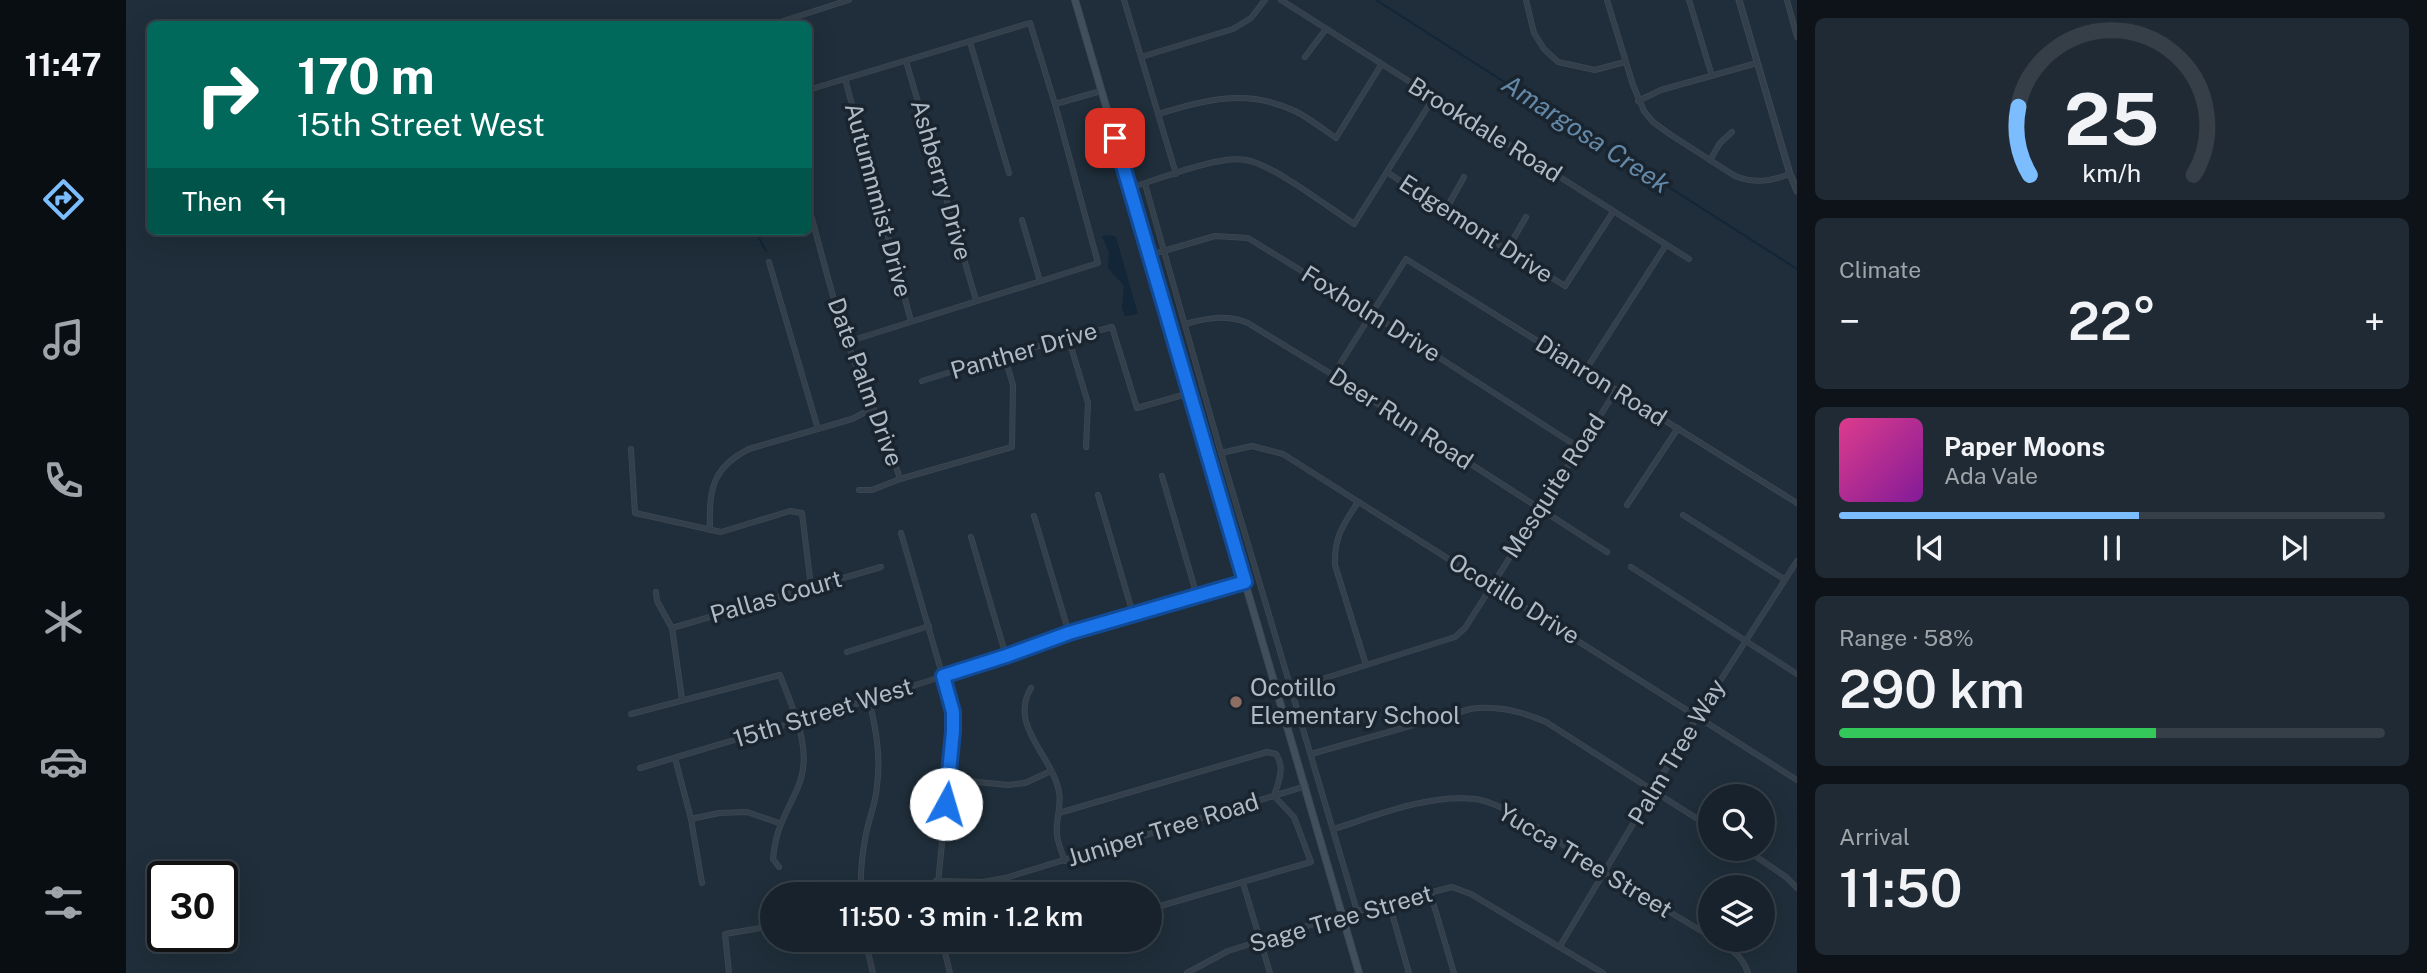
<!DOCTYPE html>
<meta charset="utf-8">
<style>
:root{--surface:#17222c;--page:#202a34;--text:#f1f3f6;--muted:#9ea4a9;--line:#363f48;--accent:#7bbdfe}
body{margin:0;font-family:"Public Sans",sans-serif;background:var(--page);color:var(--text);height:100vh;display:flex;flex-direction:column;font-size:26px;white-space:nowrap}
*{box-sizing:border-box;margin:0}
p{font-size:23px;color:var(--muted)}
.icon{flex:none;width:38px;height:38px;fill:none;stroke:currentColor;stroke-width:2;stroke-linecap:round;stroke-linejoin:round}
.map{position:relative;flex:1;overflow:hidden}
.details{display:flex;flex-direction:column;gap:18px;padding:18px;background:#0d1318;width:630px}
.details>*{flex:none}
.banner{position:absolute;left:21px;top:21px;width:665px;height:214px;border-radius:10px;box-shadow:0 7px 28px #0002,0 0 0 2px var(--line);background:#00695c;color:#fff;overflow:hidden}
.controls{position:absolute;left:1572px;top:784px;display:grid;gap:14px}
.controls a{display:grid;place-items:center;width:77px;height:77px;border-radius:50%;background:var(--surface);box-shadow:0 7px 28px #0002,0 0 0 2px var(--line);font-size:35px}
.speed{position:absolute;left:21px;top:861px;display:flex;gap:14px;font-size:35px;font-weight:700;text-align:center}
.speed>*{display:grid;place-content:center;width:91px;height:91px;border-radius:50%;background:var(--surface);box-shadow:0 7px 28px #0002,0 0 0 2px var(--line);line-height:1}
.speed .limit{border:4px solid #111;border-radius:10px;background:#fff;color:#111}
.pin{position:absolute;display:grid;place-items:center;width:60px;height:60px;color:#fff;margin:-30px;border-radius:14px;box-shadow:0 4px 10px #0006}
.me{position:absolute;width:77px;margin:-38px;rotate:6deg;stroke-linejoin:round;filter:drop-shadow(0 0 5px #0008)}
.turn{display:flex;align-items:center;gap:24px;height:147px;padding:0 35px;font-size:32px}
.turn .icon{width:91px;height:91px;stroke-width:2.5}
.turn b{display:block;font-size:49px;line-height:60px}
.then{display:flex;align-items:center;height:66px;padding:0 35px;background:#0003;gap:14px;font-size:26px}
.big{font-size:52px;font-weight:600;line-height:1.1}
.details .tile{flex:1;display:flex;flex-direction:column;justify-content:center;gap:10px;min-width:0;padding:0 24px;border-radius:10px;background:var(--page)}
.details .dial{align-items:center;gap:0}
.dial svg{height:182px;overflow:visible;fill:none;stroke:var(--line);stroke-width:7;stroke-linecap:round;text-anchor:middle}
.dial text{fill:var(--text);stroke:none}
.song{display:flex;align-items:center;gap:21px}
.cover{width:84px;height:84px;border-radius:10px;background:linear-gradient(135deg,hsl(330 70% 55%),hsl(290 70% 35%))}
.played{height:7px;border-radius:4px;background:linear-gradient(90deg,var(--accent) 55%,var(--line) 55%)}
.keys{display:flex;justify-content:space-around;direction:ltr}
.heat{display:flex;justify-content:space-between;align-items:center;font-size:38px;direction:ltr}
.charge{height:10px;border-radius:5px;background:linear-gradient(90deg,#34c759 58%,var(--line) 0)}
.trip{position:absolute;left:634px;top:882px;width:402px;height:70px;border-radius:35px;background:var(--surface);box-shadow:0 7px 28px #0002,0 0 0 2px var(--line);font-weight:600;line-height:70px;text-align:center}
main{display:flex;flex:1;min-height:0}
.menu{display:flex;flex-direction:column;width:126px;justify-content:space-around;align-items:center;background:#090e12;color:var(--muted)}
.menu .icon{width:49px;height:49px}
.menu .on{color:var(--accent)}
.menu b{font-size:32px;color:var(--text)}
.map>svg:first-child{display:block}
.water{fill:#132637}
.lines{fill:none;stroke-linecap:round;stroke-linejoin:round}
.stream{stroke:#132637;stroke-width:2}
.minor-casing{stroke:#3d4853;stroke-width:6}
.tertiary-casing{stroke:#3d4853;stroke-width:7}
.secondary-casing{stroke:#3d4853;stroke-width:8}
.minor{stroke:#333f4a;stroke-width:4.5}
.tertiary{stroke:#333f4a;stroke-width:5}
.secondary{stroke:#414f5d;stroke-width:6}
.route-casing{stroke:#114b97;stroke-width:18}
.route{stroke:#1a73e8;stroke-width:12}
.education-dot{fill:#8d6e63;stroke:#19242e;stroke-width:2.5}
.labels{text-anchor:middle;stroke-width:7;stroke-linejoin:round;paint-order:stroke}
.street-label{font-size:24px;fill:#aebac6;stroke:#19242e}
.poi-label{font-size:24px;fill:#aebac6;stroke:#19242e;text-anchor:start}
.water-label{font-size:26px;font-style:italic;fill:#6489a8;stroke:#19242e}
</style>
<main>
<nav class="menu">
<b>11:47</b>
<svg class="icon on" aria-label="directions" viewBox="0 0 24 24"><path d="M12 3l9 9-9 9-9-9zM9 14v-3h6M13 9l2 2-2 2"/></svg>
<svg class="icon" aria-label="music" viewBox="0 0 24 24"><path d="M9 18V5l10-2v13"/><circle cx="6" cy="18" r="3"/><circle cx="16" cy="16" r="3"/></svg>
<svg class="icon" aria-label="phone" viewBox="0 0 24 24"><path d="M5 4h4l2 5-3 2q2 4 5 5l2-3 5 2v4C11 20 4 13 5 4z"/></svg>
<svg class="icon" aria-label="climate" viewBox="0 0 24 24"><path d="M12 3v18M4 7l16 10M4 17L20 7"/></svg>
<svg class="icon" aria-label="car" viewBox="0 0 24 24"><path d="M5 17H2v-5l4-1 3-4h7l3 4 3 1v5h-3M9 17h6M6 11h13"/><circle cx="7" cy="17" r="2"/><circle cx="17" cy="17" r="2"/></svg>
<svg class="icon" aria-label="filters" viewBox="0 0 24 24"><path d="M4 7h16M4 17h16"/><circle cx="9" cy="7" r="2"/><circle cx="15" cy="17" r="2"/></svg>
</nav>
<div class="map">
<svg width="1671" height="973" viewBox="0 0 1671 973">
<rect width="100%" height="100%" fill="#1f2e3a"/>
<path class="water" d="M 984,235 L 990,237 L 1012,314 L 999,316 L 996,308 L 998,286 L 982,268 L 983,252 L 976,236 Z"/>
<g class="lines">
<g class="stream">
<path d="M 1250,0 L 1671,269"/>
<path d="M 633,238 L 640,251"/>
</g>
<defs>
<g id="minor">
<path d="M 998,0 L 1050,174"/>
<path d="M 1155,0 L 1563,259"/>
<path d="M 1400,0 L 1408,33 L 1418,49 L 1432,62 L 1469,70 L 1499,62"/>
<path d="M 1481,0 L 1507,85 L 1518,111 L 1527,122 L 1545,135 L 1609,176 C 1629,184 1645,181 1664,174"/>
<path d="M 1563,0 L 1586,76"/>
<path d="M 1661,0 L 1671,37"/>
<path d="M 648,24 L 723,0"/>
<path d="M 844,42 L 883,173"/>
<path d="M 1015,57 L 1107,29 L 1125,18 L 1139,0"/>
<path d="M 1179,57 L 1200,29"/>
<path d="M 780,61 L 850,300"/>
<path d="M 719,79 L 785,321"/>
<path d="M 682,90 L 904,23 L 929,104 L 972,263 L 721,342"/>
<path d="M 1512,101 L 1535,90 L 1631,63"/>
<path d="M 929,104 L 975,91"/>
<path d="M 1032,114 C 1080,100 1120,88 1169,111 C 1183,118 1197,129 1210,138 L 1255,65"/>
<path d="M 1584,160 L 1594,143 L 1606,132"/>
<path d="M 1261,172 L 1319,211 L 1439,286 L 1487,212"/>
<path d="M 1019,184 L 1095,453 L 1231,911"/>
<path d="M 1004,188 C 1033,179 1092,155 1120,160 C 1148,165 1202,207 1228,224 L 1308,97"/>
<path d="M 682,204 C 695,250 706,299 722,344 C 738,390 760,432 774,479"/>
<path d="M 1319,211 L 1338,177"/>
<path d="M 896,220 L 914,281"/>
<path d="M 1381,250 L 1400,217"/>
<path d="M 1024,255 L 1089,236 L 1122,238 L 1244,313 L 1452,447"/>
<path d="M 643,262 L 692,429"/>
<path d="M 1059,324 C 1081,318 1100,314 1122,323 L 1207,375 L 1481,552"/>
<path d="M 942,337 L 962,403 L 960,447"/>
<path d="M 1459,371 L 1540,245"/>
<path d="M 1207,375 L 1280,259 L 1671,503"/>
<path d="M 796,381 L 878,355 L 986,327 L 1011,408 L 1064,393"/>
<path d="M 505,449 L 509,513 L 595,532 L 664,511 L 676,513 L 685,587"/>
<path d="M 1095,453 L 1126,446 L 1157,454 L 1671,780"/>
<path d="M 1036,476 L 1071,596"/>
<path d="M 733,490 L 746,490 L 774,479 L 886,447 L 887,385 L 878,355"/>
<path d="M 972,495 L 1007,614"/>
<path d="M 1232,502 C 1217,525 1208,537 1209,565 L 1240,665"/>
<path d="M 1501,505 L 1552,428"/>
<path d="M 1557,515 L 1658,579"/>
<path d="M 908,516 L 943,633"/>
<path d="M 584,530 C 583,491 585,468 623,449 L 726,419 L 747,408"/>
<path d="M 775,533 L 827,712 L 827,731 L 811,894"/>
<path d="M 845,537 L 880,656"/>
<path d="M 1505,567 L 1671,674"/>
<path d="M 530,592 L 531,601 L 546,628 L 556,699"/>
<path d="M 546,628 L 755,567"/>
<path d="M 721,652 L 803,626"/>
<path d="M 905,688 C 882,726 927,756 933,792 C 936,806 929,821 931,835 C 932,844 936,853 939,861"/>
<path d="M 1152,693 L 1329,637 L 1339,628 L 1491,389"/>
<path d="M 505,714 L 654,675 C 667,710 688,750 672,787 C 660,815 650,826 647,859 L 653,867"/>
<path d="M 1185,754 L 1344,709 C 1371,705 1395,711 1420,722 L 1584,827"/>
<path d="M 549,758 L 565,819 L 576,883"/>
<path d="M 514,768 L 743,700 L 880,656 L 943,633 L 1119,582"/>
<path d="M 823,779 L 882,785 L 899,783 L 925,771"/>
<path d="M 933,813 L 1141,752 L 1150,754 C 1159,767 1153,781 1148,796 L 1168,817 L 1185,862 L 1024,909"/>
<path d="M 565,819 L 593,813 L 621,812 L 653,823"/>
<path d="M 1208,829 C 1252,815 1302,794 1349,799 C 1383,803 1448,853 1478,873 C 1513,894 1549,915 1584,936"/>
<path d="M 1619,849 L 1660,877 L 1671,888"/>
<path d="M 810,881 L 857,882 L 879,878 L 1180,786"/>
<path d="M 1117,883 L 1144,973"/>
<path d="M 1304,892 L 1328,973"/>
<path d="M 735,894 C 734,874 736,854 740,834 C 743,818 750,803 751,786 C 755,756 750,729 743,700"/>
<path d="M 1263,903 L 1283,973"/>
<path d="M 739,940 L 747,973"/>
<path d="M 816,940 L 824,973"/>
<path d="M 1589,940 C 1605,949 1616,955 1622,973"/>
<path d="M 1434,946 L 1571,717 L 1671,561"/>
<path d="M 879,949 L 912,940"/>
<path d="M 603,973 L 599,934 L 646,926"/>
<path d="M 1061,973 L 1102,951 L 1216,915 L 1326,887 L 1345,894 L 1477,973"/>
</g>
<path id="tertiary" d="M 1613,0 L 1664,174 L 1671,191"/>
<path id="secondary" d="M 949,0 L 1233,973"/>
</defs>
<use href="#minor" class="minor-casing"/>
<use href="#tertiary" class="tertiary-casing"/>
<use href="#secondary" class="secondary-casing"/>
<use href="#minor" class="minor"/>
<use href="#tertiary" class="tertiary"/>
<use href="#secondary" class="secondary"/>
</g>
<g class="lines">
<defs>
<path id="route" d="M 820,804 L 827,731 L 827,712 L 817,676 L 880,656 L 943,633 L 1119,582 L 989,138"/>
</defs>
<use href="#route" class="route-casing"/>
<use href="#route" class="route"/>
</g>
<circle class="education-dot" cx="1110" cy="702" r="7"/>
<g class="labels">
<g class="street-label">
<text transform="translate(1359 130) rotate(32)" y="8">Brookdale Road</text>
<text transform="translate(815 180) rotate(74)" y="8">Ashberry Drive</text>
<text transform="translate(752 200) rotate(75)" y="8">Autumnmist Drive</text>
<text transform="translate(1350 229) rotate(33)" y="8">Edgemont Drive</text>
<text transform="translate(1245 314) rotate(32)" y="8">Foxholm Drive</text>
<text transform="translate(898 351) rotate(-16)" y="8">Panther Drive</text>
<text transform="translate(1475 381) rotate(32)" y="8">Dianron Road</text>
<text transform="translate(739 382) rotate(70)" y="8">Date Palm Drive</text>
<text transform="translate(1275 419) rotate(33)" y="8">Deer Run Road</text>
<text transform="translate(1428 486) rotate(-57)" y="8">Mesquite Road</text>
<text transform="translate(650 597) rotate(-16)" y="8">Pallas Court</text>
<text transform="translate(1388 599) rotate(32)" y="8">Ocotillo Drive</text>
<text transform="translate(697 713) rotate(-17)" y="8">15th Street West</text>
<text transform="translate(1551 752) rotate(-59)" y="8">Palm Tree Way</text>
<text transform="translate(1037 830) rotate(-17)" y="8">Juniper Tree Road</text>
<text transform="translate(1459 861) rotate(31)" y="8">Yucca Tree Street</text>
<text transform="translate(1215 919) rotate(-16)" y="8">Sage Tree Street</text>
</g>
<g class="poi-label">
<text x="1124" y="696">Ocotillo<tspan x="1124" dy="28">Elementary School</tspan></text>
</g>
<g class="water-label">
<text transform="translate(1460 134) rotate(33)" y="9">Amargosa Creek</text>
</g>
</g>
</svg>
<div class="controls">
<a><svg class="icon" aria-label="search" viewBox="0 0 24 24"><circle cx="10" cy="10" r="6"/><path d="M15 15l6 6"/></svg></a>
<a><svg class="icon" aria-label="layers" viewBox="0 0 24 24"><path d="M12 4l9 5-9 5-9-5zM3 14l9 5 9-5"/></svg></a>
</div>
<div class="speed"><div class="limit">30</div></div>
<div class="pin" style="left:989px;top:138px;background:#d93025"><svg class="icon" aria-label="arrive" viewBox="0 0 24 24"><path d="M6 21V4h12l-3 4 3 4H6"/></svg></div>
<svg class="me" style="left:820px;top:804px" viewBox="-20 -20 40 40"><circle r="19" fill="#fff"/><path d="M0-13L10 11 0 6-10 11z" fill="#1a73e8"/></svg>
<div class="trip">11:50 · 3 min · 1.2 km</div>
<div class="banner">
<div class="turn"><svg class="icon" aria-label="right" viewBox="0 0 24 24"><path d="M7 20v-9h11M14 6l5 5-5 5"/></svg><div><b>170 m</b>15th Street West</div></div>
<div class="then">Then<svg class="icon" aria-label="left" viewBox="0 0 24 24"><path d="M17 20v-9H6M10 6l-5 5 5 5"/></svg></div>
</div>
</div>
<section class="details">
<div class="tile dial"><svg viewBox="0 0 100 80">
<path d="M14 69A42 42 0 1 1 86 69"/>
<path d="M14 69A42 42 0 0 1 9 39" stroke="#7bbdfe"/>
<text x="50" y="56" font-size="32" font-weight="700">25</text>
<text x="50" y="72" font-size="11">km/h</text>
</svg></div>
<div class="tile"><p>Climate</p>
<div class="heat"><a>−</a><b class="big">22°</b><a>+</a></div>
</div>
<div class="tile">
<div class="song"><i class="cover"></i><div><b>Paper Moons</b><p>Ada Vale</p></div></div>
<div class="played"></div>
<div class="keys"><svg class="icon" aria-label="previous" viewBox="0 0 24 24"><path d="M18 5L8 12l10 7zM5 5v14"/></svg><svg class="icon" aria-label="pause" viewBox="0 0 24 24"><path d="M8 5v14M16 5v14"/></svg><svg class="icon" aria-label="next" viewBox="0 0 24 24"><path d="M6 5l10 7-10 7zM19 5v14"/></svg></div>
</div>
<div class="tile"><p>Range · 58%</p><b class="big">290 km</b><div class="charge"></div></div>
<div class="tile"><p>Arrival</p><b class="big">11:50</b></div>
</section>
</main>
